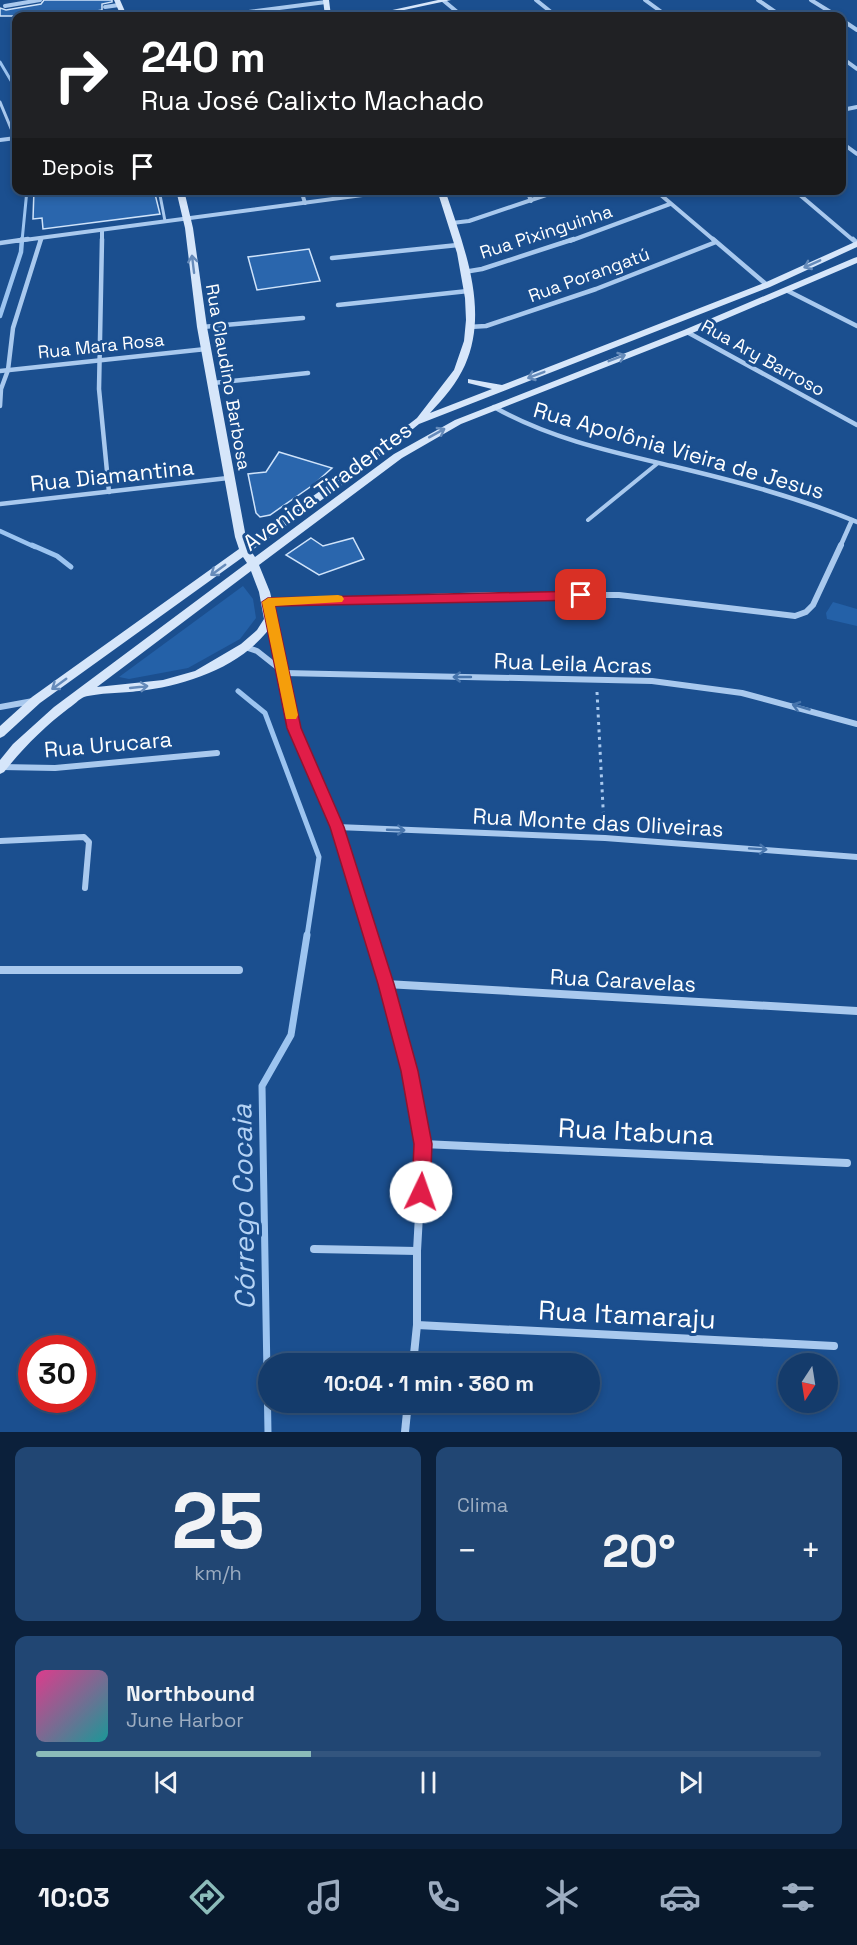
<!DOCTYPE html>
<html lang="pt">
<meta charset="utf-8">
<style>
:root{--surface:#143b6b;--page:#214673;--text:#f1f3f6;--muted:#9dadc1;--line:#33557e;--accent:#8bbbb9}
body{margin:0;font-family:"Space Grotesk",sans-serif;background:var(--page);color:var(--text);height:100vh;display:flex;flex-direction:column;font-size:22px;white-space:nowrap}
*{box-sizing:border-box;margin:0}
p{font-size:20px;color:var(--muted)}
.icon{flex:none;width:33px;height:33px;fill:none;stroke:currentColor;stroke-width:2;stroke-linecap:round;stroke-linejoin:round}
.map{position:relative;height:1432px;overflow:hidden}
.drawer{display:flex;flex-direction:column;gap:15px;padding:15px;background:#0b203b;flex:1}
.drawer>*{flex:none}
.hud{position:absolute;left:12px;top:12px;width:834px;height:183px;border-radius:12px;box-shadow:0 3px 9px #0003,0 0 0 2px var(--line);background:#202124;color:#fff;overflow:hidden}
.needle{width:39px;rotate:192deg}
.controls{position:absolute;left:778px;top:1353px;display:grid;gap:12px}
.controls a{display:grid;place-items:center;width:60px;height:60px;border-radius:50%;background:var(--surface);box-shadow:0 3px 9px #0003,0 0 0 2px var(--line);font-size:30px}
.speed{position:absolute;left:18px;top:1335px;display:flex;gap:12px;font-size:30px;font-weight:700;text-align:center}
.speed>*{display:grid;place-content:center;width:78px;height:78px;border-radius:50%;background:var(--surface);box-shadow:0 3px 9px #0003,0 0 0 2px var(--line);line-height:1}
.speed .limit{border:9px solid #d22;background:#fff;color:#111}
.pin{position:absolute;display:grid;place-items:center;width:51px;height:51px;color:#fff;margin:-26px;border-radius:12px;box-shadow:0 3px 9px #0006}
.me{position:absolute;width:66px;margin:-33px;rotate:3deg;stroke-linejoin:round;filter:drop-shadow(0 0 4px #0008)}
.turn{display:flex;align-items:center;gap:21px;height:126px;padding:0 30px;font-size:27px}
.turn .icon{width:78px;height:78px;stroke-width:2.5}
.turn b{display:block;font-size:42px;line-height:51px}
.then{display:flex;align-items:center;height:57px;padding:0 30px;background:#0003;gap:12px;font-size:22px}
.big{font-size:45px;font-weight:700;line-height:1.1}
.drawer .card{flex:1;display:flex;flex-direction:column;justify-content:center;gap:9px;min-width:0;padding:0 21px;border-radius:12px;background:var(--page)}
.drawer .dial{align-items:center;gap:0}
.dial b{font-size:78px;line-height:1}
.song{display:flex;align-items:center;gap:18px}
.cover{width:72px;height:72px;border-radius:9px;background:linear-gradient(135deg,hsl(330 70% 55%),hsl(180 70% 35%))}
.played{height:6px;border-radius:3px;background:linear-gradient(90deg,var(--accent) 35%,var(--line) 35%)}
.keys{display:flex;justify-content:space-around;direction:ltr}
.heat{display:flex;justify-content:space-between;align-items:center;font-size:33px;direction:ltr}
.drawer .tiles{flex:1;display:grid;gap:15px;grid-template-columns:1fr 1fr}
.card:last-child{grid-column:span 2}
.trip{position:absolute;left:258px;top:1353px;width:342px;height:60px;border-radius:30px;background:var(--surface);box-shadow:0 3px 9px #0003,0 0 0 2px var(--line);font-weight:700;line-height:60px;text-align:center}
.tabs{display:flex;height:96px;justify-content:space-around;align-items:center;background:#08182b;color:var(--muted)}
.tabs .icon{width:42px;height:42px}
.tabs .current{color:var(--accent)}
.tabs b{font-size:27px;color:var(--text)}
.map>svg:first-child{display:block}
.green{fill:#2461a8}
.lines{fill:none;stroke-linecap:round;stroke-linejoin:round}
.stream-far3{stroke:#9cc4f0;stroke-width:3}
.stream-far2{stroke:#9cc4f0;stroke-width:4.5}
.stream-far1{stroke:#9cc4f0;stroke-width:5}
.stream{stroke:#9cc4f0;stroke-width:7}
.building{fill:#2a66ad;stroke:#cfe3fa;stroke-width:1.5}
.path{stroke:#a9c9ee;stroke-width:3;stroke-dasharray:3 4.5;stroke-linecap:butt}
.lane-far1{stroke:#a9c9ee;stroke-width:3}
.lane{stroke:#a9c9ee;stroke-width:4}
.street-far3{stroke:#a9c9ee;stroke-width:4}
.street-far2{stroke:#a9c9ee;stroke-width:4.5}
.street-far1{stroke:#a9c9ee;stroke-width:6}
.street{stroke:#a9c9ee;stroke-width:8}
.secondary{fill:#d6e6fa;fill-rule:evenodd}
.oneway{stroke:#668bba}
.oneway2{stroke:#4674ac}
.route{fill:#e11d48;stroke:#92132f;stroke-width:1.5}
.slow{fill:#f59e0b}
.labels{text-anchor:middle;stroke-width:6;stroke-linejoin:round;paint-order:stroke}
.far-street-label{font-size:18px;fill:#fff;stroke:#1b4f8f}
.street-label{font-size:22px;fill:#fff;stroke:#1b4f8f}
.near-street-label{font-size:27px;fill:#fff;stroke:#1b4f8f}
.near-water-label{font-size:28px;font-style:italic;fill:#b5d3f5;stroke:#1b4f8f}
</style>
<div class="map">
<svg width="857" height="1432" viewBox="0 0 857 1432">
<rect width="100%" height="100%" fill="#1b4f8f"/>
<g class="green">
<path d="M 243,586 L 253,599 L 256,618 L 240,639 L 188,668 L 129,679 L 119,677 Z"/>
<path d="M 833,602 L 857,609 L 857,626 L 827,619 L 826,613 Z"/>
</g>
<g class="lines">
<g class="stream-far3">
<path d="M 0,62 L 16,89"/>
<path d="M 22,241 L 27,190"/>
</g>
<g class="stream-far2">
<path d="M 0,316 L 21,252 L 22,239"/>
<path d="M 0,531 L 35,547"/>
</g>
<g class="stream-far1">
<path d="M 32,545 L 57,556 L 71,567"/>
<path d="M 238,691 L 265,713 L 319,857 L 307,936"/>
</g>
<path class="stream" d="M 268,1432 L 262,1086 L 291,1035 L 307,935"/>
</g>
<g class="building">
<path d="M 44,0 L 112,0 L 112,2 L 102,4 L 102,10 L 70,16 L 0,16 L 0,8 L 6,10 L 41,4 Z"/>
<path d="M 34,190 L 154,190 L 160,214 L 43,229 L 42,218 L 33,219 Z"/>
<path d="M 309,249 L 320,281 L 257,290 L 248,257 Z"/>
<path d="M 279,452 L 332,468 L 313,485 L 270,515 L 260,517 L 256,513 L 248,474 L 266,472 Z"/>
<path d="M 311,538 L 323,546 L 353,538 L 364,559 L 319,575 L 286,555 Z"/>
</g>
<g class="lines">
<path class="path" d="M 597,692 L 604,826"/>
<g class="lane-far1">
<path d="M 0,102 L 15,138"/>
<path d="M 159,190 L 165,221"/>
</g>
<path class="lane" d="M 588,520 L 658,463"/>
<g class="street-far3">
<path d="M 536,0 L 556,16"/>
<path d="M 645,0 L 667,16"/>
<path d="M 758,0 L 781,16"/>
<path d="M 811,0 L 837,16"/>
<path d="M 444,1 L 462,16"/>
<path d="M 5,6 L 40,0"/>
<path d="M 105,7 L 119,5"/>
<path d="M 218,16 L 326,2"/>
<path d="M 842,20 L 857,30"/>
<path d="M 842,58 L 857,69"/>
<path d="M 842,110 L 857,107"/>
<path d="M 0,140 L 16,138"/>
<path d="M 842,143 L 857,154"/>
<path d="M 301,190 L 305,203"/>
<path d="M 527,190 L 531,201"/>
<path d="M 655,190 L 715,241"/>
<path d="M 794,190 L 854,241"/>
<path d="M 452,223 L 469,221 L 561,190"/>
<path d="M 17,241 L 400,190"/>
<path d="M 40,241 L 41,238"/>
<path d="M 102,241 L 102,230"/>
<path d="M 570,241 L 670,204"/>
</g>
<g class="street-far2">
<path d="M 102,239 L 99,389 L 109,492"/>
<path d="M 713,239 L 767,285"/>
<path d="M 853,239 L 857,243"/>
<path d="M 0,243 L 28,239"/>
<path d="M 332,258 L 458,245"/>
<path d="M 464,272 L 482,269 L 574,239"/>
<path d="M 788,291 L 857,326"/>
<path d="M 338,305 L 468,291"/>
<path d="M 202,327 L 303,318"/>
<path d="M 469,327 L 486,326 L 596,289 L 716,242"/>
<path d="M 687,332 L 857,425"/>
<path d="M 0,371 L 206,349"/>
<path d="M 213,383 L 308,373"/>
<path d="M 0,406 L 1,389 L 8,370 L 13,328 L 41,239"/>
<path d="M 494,407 C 548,438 612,452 672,466 C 735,481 797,497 857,522"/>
<path d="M 0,504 L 228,478"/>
<path d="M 840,547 L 852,520"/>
</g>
<g class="street-far1">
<path d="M 268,602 L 492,595 L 619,595 L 795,616 L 806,612 L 813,605 L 841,545"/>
<path d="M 270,619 L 294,728 L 337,827 L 371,936"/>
<path d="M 245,647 L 257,651 L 281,670"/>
<path d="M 284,673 L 652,681 L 742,693 L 857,724"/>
<path d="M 0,707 L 33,701"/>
<path d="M 2,767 L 55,768 L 217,753"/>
<path d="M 337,827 L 605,838 L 857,857"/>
<path d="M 0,841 L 84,837 L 89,842 L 85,888"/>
</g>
<g class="street">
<path d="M 371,935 L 410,1071 L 423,1144 L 417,1251 L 417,1325 L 413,1364"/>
<path d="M 0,970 L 239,970"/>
<path d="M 386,984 L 857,1011"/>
<path d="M 423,1144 L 847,1163"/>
<path d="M 314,1249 L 417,1251"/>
<path d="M 417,1325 L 834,1346"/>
<path d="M 405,1432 L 408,1402"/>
</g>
<g class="secondary">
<path d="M 114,0 L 120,0 L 127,16 L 121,16 Z"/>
<path d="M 323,0 L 329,0 L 331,16 L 325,16 Z"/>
<path d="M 438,0 L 451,0 L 376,16 L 365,16 Z"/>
<path d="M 176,190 L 184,190 L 193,228 L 207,327 L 247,543 L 351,469 L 417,418 L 454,370 L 464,341 L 466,320 L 465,298 L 457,253 L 437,190 L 445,190 C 463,244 490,309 465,365 C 457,383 444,398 430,413 L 492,389 L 468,383 L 468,379 L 502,385 L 764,283 L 857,241 L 857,247 L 770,287 L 419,424 L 359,473 L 251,551 L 255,557 L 394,454 L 455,420 L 684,330 L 854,258 L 857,257 L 857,263 L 690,334 L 461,424 L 402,458 L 259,565 L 270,592 L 276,619 C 248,665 189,685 139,691 C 124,693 97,693 84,697 C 79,699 74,705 69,708 C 45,726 23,748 4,772 L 0,774 L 0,760 L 13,744 L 54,707 L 247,563 L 243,557 L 40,703 L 4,736 L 0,738 L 0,726 L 32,697 L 239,549 L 235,537 L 197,327 L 185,228 ZM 251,571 L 259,592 L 264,619 L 257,630 L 241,644 L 195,671 L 163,680 L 97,687 Z"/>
</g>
</g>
<defs><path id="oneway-shaft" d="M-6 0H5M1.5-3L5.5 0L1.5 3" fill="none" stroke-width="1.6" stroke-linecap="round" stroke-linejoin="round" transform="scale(1.5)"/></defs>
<g class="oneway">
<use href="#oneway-shaft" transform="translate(193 264) rotate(-97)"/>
<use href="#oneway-shaft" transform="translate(812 264) rotate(156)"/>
<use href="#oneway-shaft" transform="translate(617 358) rotate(-21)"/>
<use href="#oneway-shaft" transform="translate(536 375) rotate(159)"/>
<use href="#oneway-shaft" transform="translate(437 433) rotate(-29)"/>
<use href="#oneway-shaft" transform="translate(218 570) rotate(144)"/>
<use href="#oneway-shaft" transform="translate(59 684) rotate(144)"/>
<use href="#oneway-shaft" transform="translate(139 687) rotate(-6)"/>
</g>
<g class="oneway2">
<use href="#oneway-shaft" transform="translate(462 677) rotate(-180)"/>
<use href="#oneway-shaft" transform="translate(801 707) rotate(-164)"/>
<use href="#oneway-shaft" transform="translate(396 830) rotate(2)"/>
<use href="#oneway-shaft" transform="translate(758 849) rotate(4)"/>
</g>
<path class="route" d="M 581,591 L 587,595 L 581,600 L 275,606 L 301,728 L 344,827 L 394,984 L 418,1071 L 432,1144 L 430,1192 L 427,1198 L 421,1200 L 414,1198 L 412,1192 L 414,1144 L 401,1071 L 378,984 L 330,827 L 287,728 L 262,602 L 268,598 Z"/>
<path class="slow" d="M 338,595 L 342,596 L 344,599 L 342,602 L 275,606 L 298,715 L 296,719 L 286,719 L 262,602 L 268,598 Z"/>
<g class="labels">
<g class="far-street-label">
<text transform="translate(546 232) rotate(-18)" y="6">Rua Pixinguinha</text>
<text transform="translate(589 275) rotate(-20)" y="6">Rua Porangatú</text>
<text transform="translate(101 346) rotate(-6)" y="6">Rua Mara Rosa</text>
<text transform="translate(763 358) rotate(29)" y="6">Rua Ary Barroso</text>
<text transform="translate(228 377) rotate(80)" y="6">Rua Claudino Barbosa</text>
</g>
<g class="street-label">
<text transform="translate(679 450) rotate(16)" y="8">Rua Apolônia Vieira de Jesus</text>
<text transform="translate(112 475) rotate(-6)" y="8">Rua Diamantina</text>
<text transform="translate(327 486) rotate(-36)" y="8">Avenida Tiradentes</text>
<text transform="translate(573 663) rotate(2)" y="8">Rua Leila Acras</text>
<text transform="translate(108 744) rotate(-5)" y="8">Rua Urucara</text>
<text transform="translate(598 822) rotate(3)" y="8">Rua Monte das Oliveiras</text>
<text transform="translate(623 980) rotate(3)" y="8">Rua Caravelas</text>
</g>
<g class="near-street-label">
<text transform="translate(636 1132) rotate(3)" y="9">Rua Itabuna</text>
<text transform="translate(627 1315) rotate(3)" y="9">Rua Itamaraju</text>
</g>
<g class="near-water-label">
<text transform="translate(243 1207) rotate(-91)" y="10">Córrego Cocaia</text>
</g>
</g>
</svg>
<div class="controls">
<a><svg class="needle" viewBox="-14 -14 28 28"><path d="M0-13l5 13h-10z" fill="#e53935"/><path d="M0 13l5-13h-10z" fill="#9dadc1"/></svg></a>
</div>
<div class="speed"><div class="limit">30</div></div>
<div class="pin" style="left:581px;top:595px;background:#d93025"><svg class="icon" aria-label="arrive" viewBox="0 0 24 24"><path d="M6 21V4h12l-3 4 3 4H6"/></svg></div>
<svg class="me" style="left:421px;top:1192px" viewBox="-20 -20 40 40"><circle r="19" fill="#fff"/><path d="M0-13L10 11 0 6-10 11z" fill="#e11d48"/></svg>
<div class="trip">10:04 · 1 min · 360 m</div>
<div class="hud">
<div class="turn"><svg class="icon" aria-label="right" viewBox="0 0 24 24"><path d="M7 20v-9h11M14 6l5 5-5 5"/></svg><div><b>240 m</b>Rua José Calixto Machado</div></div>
<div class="then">Depois<svg class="icon" aria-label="arrive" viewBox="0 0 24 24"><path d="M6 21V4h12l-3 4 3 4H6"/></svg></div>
</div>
</div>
<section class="drawer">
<div class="tiles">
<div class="card dial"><b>25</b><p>km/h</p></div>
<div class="card"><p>Clima</p>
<div class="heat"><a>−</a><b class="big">20°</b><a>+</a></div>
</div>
<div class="card">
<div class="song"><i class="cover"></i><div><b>Northbound</b><p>June Harbor</p></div></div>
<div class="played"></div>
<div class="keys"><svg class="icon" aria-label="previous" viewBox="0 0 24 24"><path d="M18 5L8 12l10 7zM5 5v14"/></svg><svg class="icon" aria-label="pause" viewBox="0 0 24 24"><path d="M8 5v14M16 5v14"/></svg><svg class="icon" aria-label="next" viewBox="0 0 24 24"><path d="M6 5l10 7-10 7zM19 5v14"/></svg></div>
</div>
</div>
</section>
<nav class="tabs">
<b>10:03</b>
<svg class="icon current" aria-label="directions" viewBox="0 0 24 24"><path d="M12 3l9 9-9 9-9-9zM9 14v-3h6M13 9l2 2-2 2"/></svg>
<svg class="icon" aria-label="music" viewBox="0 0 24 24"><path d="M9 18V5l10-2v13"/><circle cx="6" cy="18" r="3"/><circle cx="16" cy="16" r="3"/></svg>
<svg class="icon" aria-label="phone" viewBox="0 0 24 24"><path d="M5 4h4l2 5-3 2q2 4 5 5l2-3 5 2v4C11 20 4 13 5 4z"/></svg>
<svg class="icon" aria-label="climate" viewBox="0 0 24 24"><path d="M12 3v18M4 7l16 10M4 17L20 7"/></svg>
<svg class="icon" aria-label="car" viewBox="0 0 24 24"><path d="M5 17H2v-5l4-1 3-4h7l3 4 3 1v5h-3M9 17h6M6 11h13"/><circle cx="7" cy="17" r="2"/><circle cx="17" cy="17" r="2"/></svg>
<svg class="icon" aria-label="filters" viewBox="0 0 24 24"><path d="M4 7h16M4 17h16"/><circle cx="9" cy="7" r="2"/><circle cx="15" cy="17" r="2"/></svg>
</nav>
